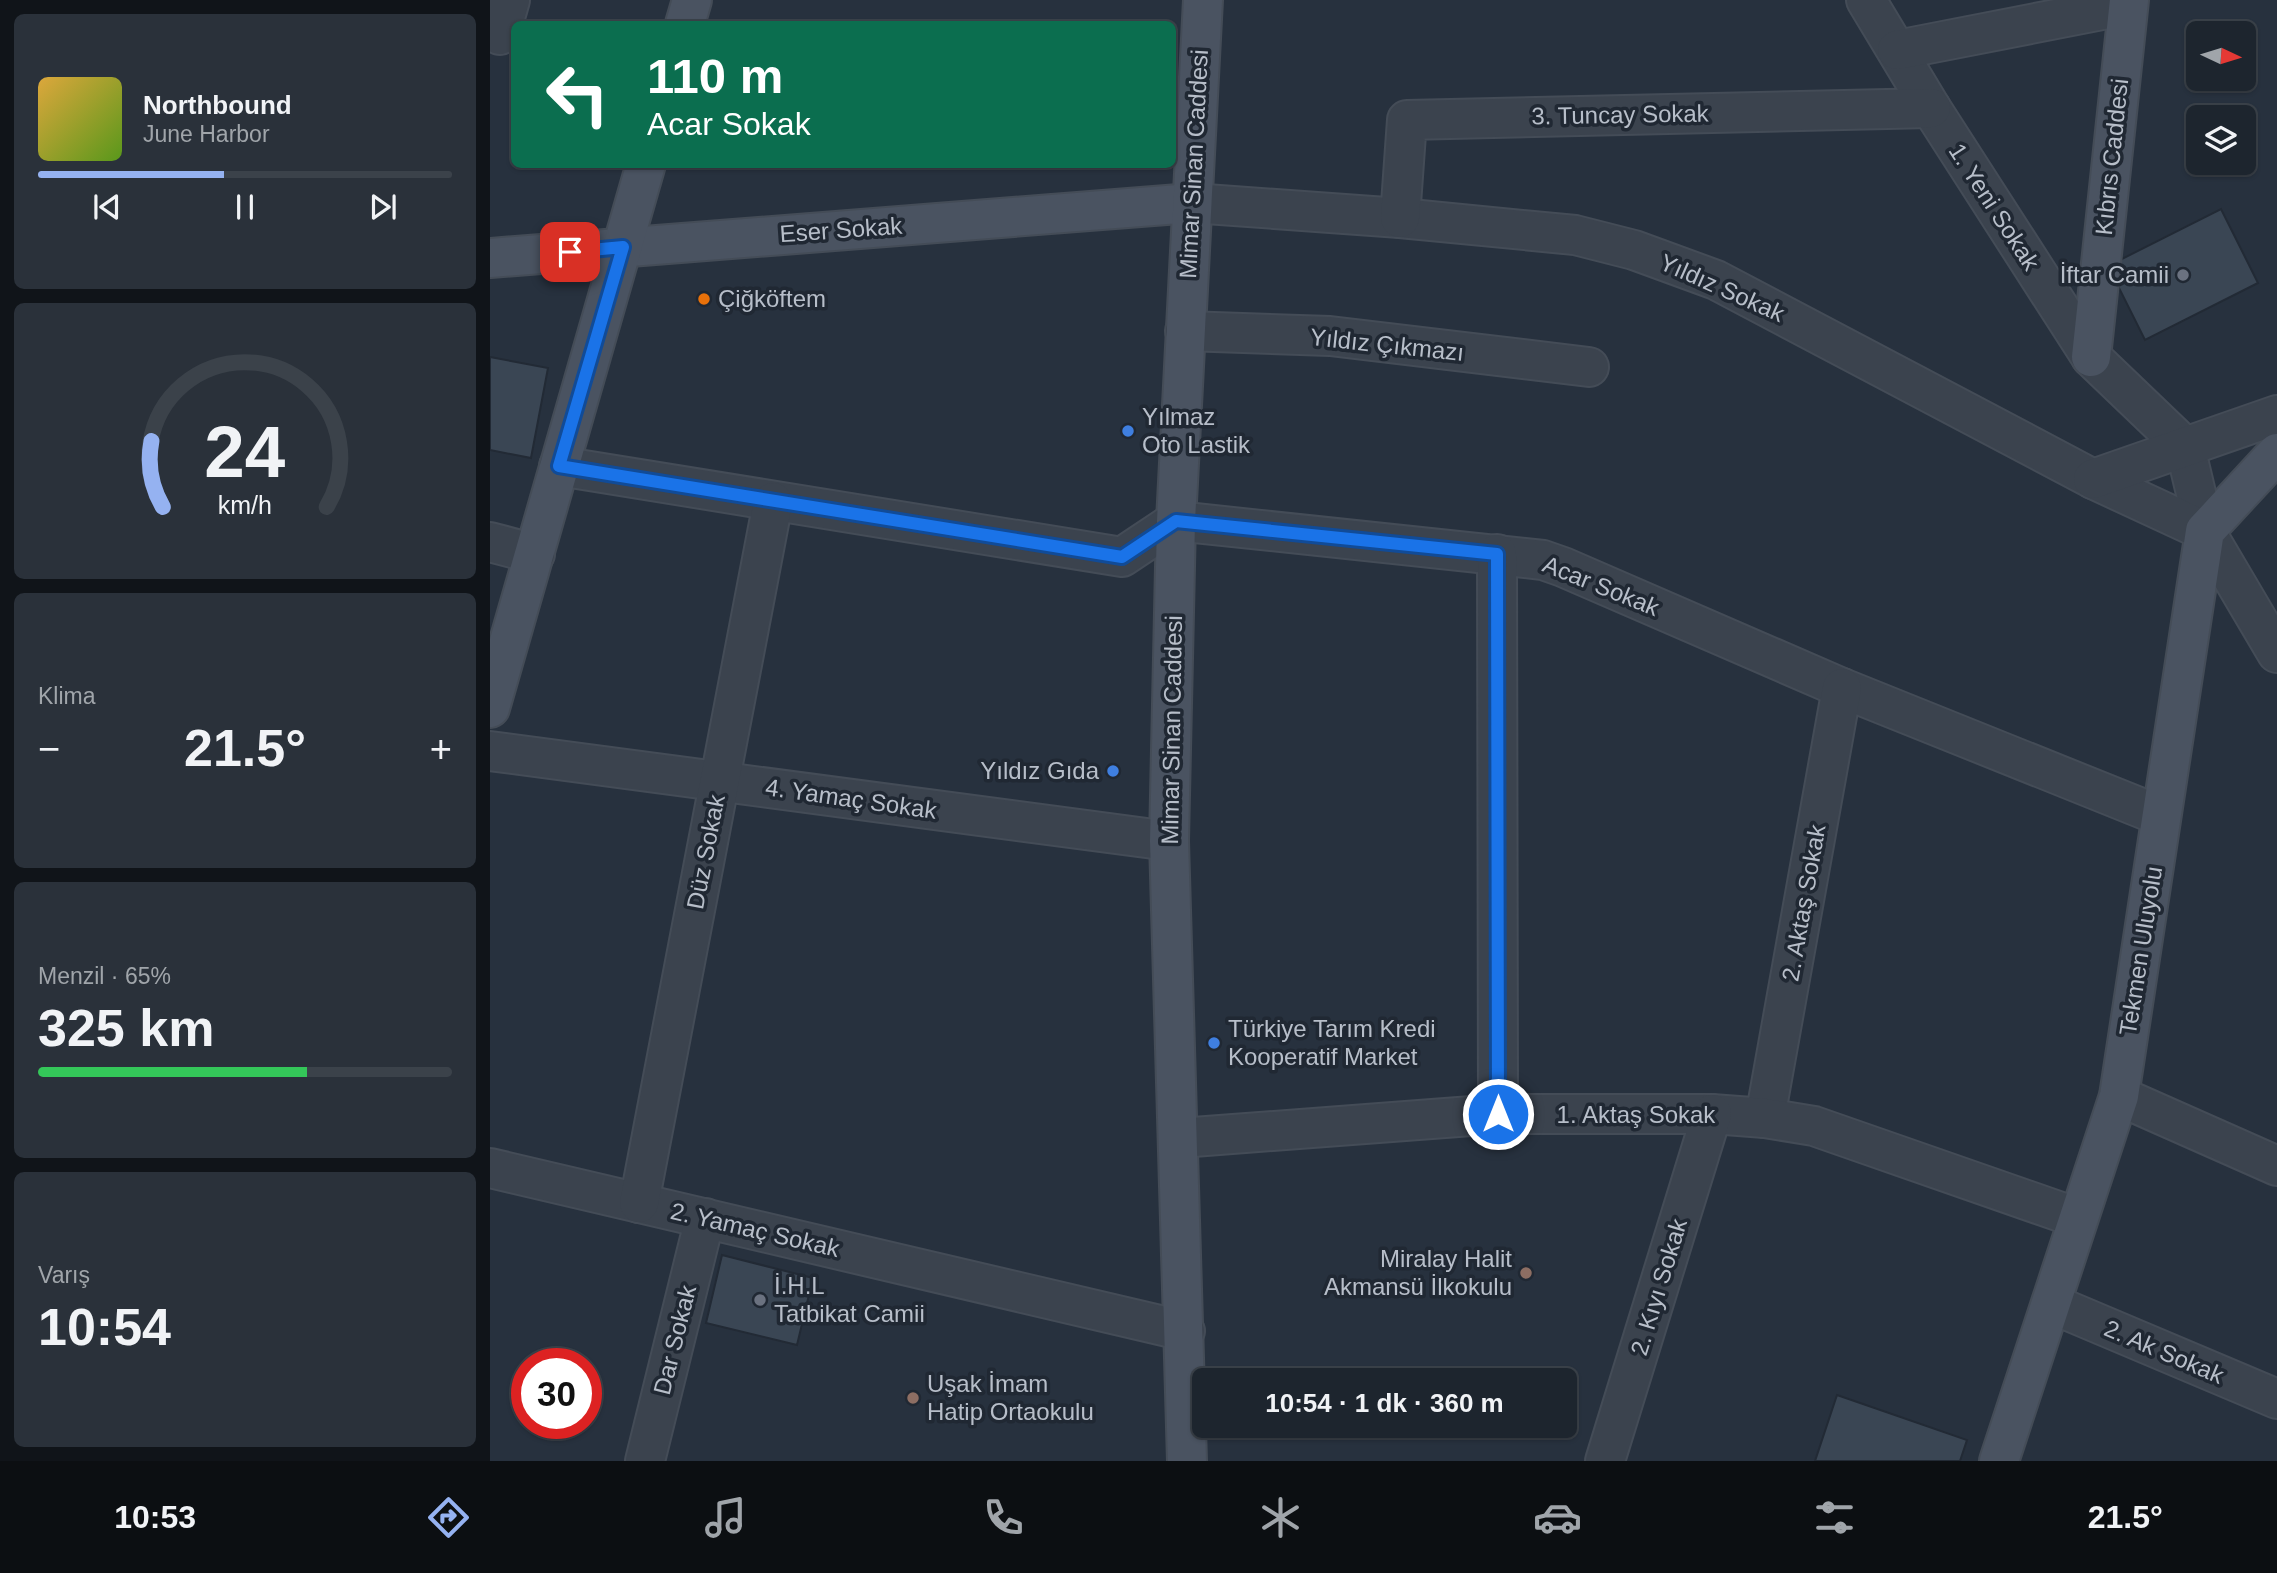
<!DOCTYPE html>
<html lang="tr">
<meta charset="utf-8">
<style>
:root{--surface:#1d252e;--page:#2a313a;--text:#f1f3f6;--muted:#a0a5aa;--line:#3b424a;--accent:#95b2f1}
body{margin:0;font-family:Helvetica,sans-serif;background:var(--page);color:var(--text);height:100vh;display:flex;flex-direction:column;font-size:26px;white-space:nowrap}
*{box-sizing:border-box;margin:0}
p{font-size:23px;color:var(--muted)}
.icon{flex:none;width:38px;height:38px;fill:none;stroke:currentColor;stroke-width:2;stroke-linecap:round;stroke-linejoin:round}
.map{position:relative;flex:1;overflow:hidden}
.details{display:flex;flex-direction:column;gap:14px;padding:14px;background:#101419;width:490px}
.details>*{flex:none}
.top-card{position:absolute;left:21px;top:21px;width:665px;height:147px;border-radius:10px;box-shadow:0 2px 5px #0004,0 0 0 2px var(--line);background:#0b6e4f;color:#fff;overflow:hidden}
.needle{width:46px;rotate:94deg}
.tools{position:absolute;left:1696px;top:21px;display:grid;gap:14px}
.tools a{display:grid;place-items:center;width:70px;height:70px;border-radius:10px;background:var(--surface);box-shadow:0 2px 5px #0004,0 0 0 2px var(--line);font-size:35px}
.speed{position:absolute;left:21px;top:1348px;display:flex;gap:14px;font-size:35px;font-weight:700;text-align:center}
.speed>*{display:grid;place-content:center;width:91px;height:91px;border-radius:50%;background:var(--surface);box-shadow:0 2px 5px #0004,0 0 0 2px var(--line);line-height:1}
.speed .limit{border:10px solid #d22;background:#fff;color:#111}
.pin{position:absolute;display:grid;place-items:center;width:60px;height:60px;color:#fff;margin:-30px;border-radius:14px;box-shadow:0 4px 10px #0006}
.me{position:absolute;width:77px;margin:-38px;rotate:0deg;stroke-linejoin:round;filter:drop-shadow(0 0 5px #0008)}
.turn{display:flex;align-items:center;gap:24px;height:147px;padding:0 21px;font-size:32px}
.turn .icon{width:91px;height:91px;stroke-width:2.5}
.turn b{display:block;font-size:49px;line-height:60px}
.big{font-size:52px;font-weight:600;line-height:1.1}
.details .widget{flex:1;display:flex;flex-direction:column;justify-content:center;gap:10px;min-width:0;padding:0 24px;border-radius:10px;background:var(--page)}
.details .dial{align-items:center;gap:0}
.dial svg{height:182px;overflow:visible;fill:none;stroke:var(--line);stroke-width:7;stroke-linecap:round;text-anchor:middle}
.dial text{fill:var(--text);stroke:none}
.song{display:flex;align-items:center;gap:21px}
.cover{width:84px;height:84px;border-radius:10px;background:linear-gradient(135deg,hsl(40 70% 55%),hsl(90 70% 35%))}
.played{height:7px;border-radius:4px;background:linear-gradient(90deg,var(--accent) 45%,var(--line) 45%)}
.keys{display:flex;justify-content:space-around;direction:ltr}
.heat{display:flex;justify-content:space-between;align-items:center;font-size:38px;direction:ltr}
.charge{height:10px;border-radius:5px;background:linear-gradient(90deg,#34c759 65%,var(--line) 0)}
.trip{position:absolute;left:702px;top:1368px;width:385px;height:70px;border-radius:10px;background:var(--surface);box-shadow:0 2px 5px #0004,0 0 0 2px var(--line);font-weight:600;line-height:70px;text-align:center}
.tab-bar{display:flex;height:112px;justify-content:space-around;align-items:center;background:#0c0f12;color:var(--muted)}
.tab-bar .icon{width:49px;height:49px}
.tab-bar .active{color:var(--accent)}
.tab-bar b{font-size:32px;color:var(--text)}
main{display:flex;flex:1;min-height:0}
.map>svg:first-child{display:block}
.building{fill:#3a4654;stroke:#222a35;stroke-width:2}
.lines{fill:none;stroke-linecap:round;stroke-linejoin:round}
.street-casing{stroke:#444c57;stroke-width:42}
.secondary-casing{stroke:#444c57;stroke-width:42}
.street{stroke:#3b434e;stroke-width:38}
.secondary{stroke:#4a5361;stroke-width:38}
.route-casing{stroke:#114b97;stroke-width:18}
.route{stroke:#1a73e8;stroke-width:12}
.worship-dot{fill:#6b7280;stroke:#202833;stroke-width:2.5}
.food-dot{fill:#e8710a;stroke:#202833;stroke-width:2.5}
.shop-dot{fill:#3f7fe0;stroke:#202833;stroke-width:2.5}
.education-dot{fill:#8d6e63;stroke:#202833;stroke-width:2.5}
.labels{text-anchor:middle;stroke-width:7;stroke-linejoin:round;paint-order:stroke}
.street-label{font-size:24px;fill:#b7bec9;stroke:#202833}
.poi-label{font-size:24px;fill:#b7bec9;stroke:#202833;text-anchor:start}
</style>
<main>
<section class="details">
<div class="widget">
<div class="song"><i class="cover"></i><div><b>Northbound</b><p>June Harbor</p></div></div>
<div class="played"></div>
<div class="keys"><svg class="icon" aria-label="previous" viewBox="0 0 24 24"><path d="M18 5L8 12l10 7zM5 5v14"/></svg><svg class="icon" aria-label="pause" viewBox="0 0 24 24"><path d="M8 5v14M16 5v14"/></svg><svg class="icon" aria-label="next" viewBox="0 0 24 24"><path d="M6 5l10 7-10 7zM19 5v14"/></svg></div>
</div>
<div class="widget dial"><svg viewBox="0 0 100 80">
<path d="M14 69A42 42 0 1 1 86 69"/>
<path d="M14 69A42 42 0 0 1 9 40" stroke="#95b2f1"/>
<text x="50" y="56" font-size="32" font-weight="700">24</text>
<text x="50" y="72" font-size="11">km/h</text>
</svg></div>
<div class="widget"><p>Klima</p>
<div class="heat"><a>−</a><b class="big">21.5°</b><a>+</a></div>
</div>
<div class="widget"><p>Menzil · 65%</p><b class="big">325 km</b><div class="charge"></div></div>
<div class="widget"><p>Varış</p><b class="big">10:54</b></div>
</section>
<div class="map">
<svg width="1787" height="1461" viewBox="0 0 1787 1461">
<rect width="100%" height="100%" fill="#27313e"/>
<g class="building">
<path d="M 1731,209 L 1768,283 L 1655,340 L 1618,266 Z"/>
<path d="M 0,357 L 58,368 L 41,458 L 0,450 Z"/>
<path d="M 232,1255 L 323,1278 L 307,1345 L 216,1323 Z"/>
<path d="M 1347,1395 L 1477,1440 L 1470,1461 L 1325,1461 Z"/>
</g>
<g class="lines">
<defs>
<g id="street">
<path d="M 1376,0 L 1441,108 L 1601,357 L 1695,447 L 1715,531 L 1787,653"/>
<path d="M 10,35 L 20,0"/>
<path d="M 1407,50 L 1638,5"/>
<path d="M 702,203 L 910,218 L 1085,235 L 1144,250 L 1226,280 L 1603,479 L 1715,531"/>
<path d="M 910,218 L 917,120 L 1441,108"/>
<path d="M 695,331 L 840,336 L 1099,367"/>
<path d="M 69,466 L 632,557 L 686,521 L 1053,560 L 1073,567 L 1352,688 L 1671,816"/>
<path d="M 1603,479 L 1787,415"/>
<path d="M 0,542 L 45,554"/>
<path d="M 1007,554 L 1008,1114"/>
<path d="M 0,751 L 679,841"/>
<path d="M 1629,1096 L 1787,1166"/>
<path d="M 1275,1118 L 1352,688"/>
<path d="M 690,1138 L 1008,1114 L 1222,1114 L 1275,1118 L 1324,1126 L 1588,1218"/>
<path d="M 0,1168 L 695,1331"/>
<path d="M 149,1203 L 283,502"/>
<path d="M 1562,1304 L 1787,1399"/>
<path d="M 155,1461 L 215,1218"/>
<path d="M 1115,1461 L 1222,1114"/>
</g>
<g id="secondary">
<path d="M 195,24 L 202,0"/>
<path d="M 0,258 L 702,203"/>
<path d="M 1601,357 L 1639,0"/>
<path d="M 0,708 L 156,164"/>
<path d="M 697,1461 L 679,841 L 686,521 L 713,0"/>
<path d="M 1509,1461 L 1629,1096 L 1715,531 L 1787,453"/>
</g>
</defs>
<use href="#street" class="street-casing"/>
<use href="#secondary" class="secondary-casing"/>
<use href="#street" class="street"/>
<use href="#secondary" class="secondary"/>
</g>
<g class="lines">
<defs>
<path id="route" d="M 80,252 L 133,247 L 69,466 L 632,557 L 686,521 L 1007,554 L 1008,1114"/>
</defs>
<use href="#route" class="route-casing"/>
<use href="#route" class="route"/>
</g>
<g class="worship-dot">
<circle cx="1693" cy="275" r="7"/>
<circle cx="270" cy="1300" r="7"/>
</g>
<circle class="food-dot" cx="214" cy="299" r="7"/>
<g class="shop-dot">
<circle cx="638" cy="431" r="7"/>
<circle cx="623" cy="771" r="7"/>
<circle cx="724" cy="1043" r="7"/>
</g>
<g class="education-dot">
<circle cx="1036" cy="1273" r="7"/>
<circle cx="423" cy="1398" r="7"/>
</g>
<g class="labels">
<g class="street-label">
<text transform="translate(1130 115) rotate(-1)" y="8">3. Tuncay Sokak</text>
<text transform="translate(1622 157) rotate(-84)" y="8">Kıbrıs Caddesi</text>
<text transform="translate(704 164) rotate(-87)" y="8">Mimar Sinan Caddesi</text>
<text transform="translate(1504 207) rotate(57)" y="8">1. Yeni Sokak</text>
<text transform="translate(351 230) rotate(-4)" y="8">Eser Sokak</text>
<text transform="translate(1232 288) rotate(24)" y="8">Yıldız Sokak</text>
<text transform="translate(897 345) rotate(6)" y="8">Yıldız Çıkmazı</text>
<text transform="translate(1111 586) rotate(22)" y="8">Acar Sokak</text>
<text transform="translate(682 730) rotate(-89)" y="8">Mimar Sinan Caddesi</text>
<text transform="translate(361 799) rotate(8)" y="8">4. Yamaç Sokak</text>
<text transform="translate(216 852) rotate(-79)" y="8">Düz Sokak</text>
<text transform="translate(1314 903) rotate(-80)" y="8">2. Aktaş Sokak</text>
<text transform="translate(1651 951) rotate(-81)" y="8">Tekmen Uluyolu</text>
<text x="1146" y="1123">1. Aktaş Sokak</text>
<text transform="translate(265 1230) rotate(13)" y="8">2. Yamaç Sokak</text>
<text transform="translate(1169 1287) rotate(-73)" y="8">2. Kıyı Sokak</text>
<text transform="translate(185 1340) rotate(-76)" y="8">Dar Sokak</text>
<text transform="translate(1674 1352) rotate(23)" y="8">2. Ak Sokak</text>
</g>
<g class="poi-label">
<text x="1679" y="283" text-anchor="end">İftar Camii</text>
<text x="228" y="307">Çiğköftem</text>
<text x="652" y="425">Yılmaz<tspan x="652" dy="28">Oto Lastik</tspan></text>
<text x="609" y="779" text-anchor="end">Yıldız Gıda</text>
<text x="738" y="1037">Türkiye Tarım Kredi<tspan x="738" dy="28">Kooperatif Market</tspan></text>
<text x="1022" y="1267" text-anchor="end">Miralay Halit<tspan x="1022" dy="28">Akmansü İlkokulu</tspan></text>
<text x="284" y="1294">İ.H.L<tspan x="284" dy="28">Tatbikat Camii</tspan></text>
<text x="437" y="1392">Uşak İmam<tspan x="437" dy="28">Hatip Ortaokulu</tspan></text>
</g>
</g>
</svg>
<div class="tools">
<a><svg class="needle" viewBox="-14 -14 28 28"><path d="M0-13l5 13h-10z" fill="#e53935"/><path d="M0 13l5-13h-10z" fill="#a0a5aa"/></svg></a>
<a><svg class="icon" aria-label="layers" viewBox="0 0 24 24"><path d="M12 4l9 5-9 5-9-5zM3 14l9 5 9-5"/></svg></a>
</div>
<div class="speed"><div class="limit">30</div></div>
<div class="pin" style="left:80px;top:252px;background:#d93025"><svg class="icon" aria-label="arrive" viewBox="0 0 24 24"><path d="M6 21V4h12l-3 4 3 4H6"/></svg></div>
<svg class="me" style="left:1008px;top:1114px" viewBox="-20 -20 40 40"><circle r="17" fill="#1a73e8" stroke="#fff" stroke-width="3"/><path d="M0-11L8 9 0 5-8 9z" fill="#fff"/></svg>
<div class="trip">10:54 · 1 dk · 360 m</div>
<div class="top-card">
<div class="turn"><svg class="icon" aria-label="left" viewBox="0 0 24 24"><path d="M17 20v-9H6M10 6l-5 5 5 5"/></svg><div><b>110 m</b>Acar Sokak</div></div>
</div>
</div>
</main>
<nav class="tab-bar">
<b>10:53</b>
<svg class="icon active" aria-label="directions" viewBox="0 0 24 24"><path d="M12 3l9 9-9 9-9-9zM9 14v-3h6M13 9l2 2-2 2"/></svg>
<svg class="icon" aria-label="music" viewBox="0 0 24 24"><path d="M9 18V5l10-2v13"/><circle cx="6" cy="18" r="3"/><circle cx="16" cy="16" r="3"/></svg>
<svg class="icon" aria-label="phone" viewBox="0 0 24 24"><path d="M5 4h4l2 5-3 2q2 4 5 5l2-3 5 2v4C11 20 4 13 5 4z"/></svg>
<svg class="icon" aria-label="climate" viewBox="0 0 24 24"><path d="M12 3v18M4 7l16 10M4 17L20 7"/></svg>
<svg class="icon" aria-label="car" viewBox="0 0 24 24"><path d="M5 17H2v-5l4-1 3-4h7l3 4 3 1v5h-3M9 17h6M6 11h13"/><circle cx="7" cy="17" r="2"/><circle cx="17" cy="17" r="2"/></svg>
<svg class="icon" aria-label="filters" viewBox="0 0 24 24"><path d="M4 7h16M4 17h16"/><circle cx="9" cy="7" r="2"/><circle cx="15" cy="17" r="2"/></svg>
<b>21.5°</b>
</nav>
